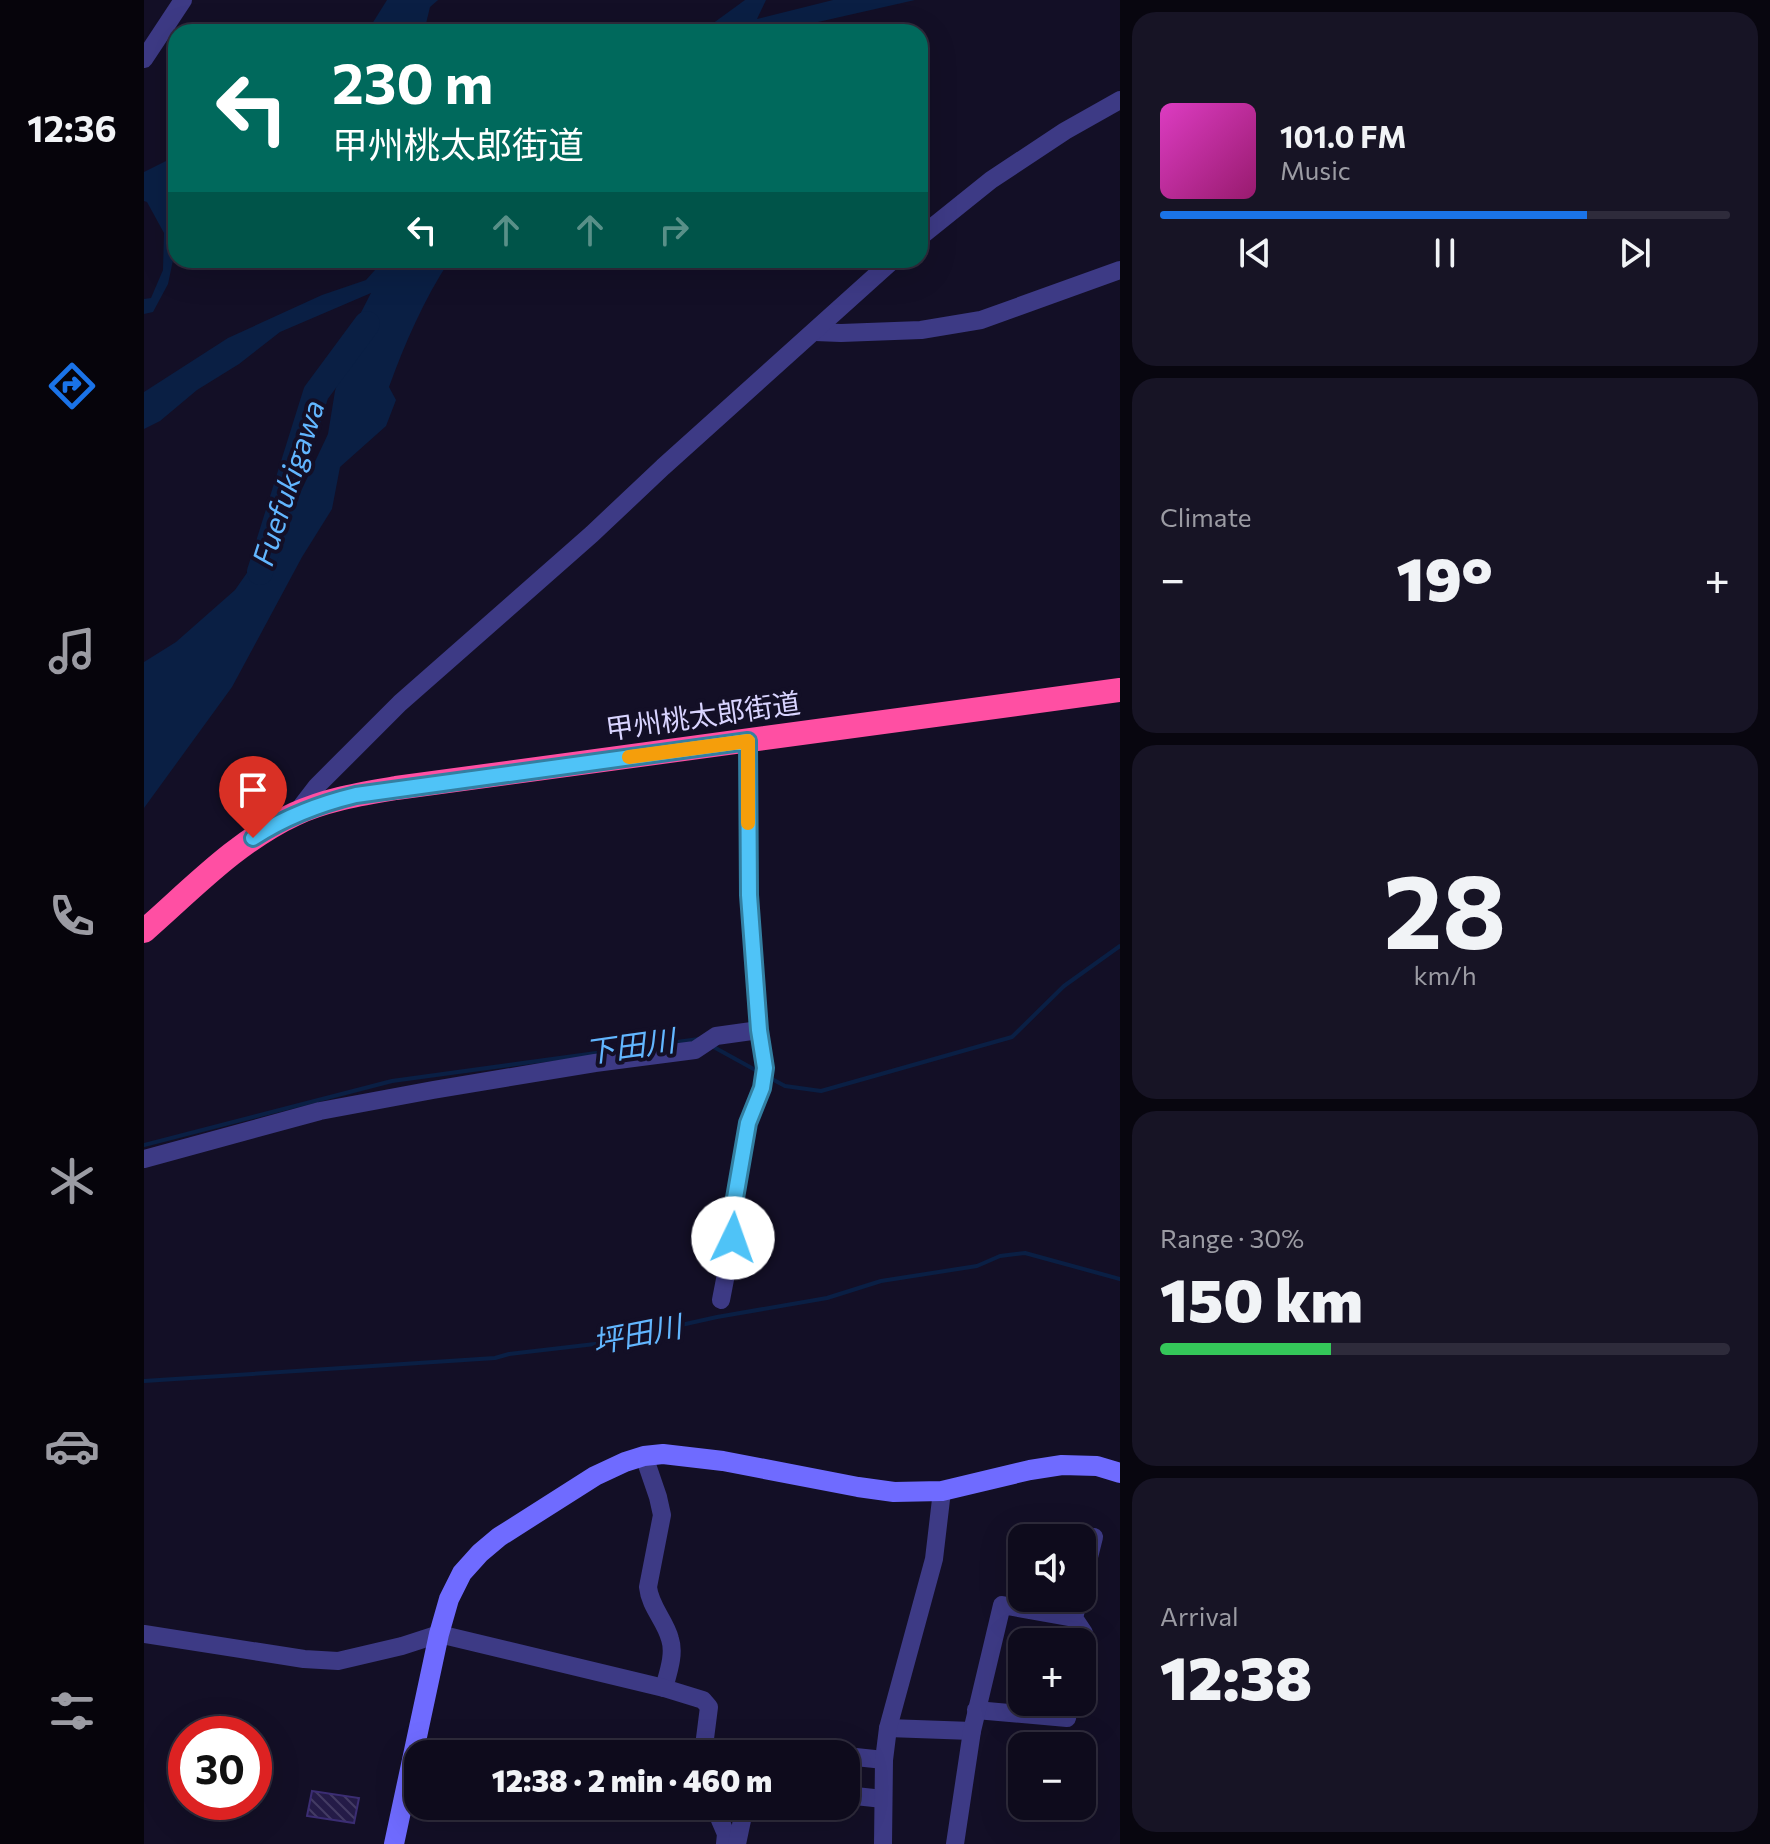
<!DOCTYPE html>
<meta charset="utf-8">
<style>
:root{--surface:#0e0b1c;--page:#171425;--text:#f1f3f6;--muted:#9b9ba3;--line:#2e2b3b;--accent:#1a73e8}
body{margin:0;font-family:Commissioner,"Noto Sans JP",sans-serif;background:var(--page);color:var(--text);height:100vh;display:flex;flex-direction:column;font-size:30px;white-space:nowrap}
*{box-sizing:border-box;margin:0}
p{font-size:26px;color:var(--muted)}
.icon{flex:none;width:44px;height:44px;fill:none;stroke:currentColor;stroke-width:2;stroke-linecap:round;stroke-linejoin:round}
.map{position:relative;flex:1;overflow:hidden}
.panel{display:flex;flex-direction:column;gap:12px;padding:12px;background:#08060f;width:650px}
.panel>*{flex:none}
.banner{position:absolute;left:24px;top:24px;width:760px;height:244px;border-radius:24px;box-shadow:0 8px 32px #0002,0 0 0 2px var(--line);background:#00695c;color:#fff;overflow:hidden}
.controls{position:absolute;left:864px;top:1524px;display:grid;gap:16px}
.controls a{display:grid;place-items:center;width:88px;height:88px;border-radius:16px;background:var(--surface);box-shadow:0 8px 32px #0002,0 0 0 2px var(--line);font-size:40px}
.speed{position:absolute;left:24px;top:1716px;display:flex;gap:16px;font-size:40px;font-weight:700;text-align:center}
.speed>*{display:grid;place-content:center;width:104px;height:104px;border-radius:50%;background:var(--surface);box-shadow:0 8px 32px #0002,0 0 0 2px var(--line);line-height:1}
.speed .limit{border:12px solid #d22;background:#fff;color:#111}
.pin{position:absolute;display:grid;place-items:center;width:68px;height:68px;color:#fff;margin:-82px -34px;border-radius:50% 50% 50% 0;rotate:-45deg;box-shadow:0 0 8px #0007}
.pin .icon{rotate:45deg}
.me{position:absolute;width:88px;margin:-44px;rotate:3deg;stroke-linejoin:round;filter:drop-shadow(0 0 6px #0008)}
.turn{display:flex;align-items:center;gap:28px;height:168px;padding:0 32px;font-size:36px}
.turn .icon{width:104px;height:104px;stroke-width:2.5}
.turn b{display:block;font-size:56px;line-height:68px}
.lanes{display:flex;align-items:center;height:76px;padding:0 32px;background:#0003;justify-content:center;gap:40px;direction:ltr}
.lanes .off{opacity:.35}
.big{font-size:60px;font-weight:800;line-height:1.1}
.panel .widget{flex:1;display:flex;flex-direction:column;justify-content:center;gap:12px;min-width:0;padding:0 28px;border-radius:24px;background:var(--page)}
.panel .dial{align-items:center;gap:0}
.dial b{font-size:104px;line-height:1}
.song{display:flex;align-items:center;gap:24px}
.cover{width:96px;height:96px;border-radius:12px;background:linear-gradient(135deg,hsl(310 70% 55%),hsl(320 70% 35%))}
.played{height:8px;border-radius:4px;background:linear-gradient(90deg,var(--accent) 75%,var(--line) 75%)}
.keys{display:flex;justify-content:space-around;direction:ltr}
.heat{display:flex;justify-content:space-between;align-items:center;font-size:44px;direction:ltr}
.charge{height:12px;border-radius:6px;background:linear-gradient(90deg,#34c759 30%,var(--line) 0)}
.trip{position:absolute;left:260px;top:1740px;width:456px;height:80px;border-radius:24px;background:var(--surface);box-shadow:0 8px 32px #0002,0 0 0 2px var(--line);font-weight:800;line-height:80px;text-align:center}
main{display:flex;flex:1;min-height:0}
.tabs{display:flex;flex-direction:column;width:144px;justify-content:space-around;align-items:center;background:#06040b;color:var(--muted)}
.tabs .icon{width:56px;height:56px}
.tabs .selected{color:var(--accent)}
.tabs b{font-size:36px;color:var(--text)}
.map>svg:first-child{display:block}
.water{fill:#0a1f44}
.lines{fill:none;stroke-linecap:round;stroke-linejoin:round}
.stream{stroke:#0a1f44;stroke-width:4}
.river{stroke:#0a1f44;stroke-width:26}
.building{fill:url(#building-back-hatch);stroke:#3b2d73;stroke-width:2}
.street{stroke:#3d3a85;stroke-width:18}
.secondary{stroke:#6f6bff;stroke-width:20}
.highway{stroke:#ff4fa3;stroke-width:24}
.route-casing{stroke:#337fa1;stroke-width:20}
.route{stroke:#4fc3f7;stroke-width:14}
.slow{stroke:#f59e0b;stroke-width:14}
.labels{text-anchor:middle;stroke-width:8;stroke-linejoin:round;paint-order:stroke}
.street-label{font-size:28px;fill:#d9d4ff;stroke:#130f26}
.water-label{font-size:30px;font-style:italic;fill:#62b6ff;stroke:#130f26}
</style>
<main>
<nav class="tabs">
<b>12:36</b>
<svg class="icon selected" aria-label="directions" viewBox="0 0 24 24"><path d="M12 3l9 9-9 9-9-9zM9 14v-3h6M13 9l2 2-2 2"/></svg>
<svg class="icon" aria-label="music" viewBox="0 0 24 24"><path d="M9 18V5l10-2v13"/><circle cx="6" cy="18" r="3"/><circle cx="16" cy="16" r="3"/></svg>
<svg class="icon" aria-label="phone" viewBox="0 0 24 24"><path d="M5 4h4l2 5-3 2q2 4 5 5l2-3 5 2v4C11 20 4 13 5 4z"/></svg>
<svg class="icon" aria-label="climate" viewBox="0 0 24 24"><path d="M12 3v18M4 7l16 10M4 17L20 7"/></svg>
<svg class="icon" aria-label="car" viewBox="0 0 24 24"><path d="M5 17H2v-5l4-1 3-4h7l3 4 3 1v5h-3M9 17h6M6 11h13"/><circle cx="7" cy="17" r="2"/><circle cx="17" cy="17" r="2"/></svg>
<svg class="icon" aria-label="filters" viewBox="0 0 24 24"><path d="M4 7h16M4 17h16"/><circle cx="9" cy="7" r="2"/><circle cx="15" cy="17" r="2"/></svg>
</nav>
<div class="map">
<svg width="976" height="1844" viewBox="0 0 976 1844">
<defs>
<pattern id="building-back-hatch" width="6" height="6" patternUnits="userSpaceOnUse" patternTransform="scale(2)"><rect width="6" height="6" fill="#241b47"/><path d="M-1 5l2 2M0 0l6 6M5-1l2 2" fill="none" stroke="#433b63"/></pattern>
</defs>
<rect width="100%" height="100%" fill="#130f26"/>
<g class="water">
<path d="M 243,0 L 294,0 L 286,7 L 280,32 L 223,32 Z"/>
<path d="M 601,0 L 622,0 L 613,19 L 689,0 L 771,0 L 630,32 L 544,32 L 568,24 Z"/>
<path d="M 26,159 L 32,159 L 32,246 L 24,284 L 9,312 L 0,314 L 0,299 L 7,298 L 19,270 L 20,233 L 3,202 L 0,201 L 0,172 Z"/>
<path d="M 240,260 L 306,260 C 280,299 261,343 245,387 L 252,400 L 242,426 L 196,467 L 188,509 L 158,557 L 88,687 L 0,808 L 0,662 L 32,642 L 91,590 L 150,506 L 184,434 L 191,391 L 208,330 L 227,293 L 136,332 L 95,364 L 53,390 L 16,421 L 0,429 L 0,392 L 84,338 L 178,295 L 222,280 Z"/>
</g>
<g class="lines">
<g class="stream">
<path d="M 566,1045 L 615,1072"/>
<path d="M 626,1078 L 641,1086 L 677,1091 L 868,1037 L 920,986 L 976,946"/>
<path d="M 0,1145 L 248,1081 L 555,1039"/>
<path d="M 0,1381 L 351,1358 L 365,1354 L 494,1339 L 528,1327 L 573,1317 L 683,1298 L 737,1281 L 833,1266 L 856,1256 L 881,1253 L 976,1279"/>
</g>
<path class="river" d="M 116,572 L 172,393 L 223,324"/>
</g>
<path class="building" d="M 168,1791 L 215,1798 L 210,1823 L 163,1816 Z"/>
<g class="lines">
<g class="street">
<path d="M 0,59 L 39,0"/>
<path d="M 776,237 L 847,180 L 921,131 L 976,100"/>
<path d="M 671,332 L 697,333 L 777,330 L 837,320 L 976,270"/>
<path d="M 153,812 L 173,786 L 256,703 L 448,534 L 519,467 L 749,260"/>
<path d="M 0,1159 L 176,1111 L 289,1090 L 451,1063 L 551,1050 L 572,1036 L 615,1030 L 605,895 L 604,741"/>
<path d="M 577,1300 L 589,1238 L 591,1198 L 604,1123 L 618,1088 L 621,1068 L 615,1030"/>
<path d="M 500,1456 L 514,1497 L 518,1515 L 504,1587 C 506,1607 521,1620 526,1639 C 531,1654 524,1673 520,1688"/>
<path d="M 938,1585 L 950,1537"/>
<path d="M 935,1598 L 930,1618 L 940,1633 L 938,1642"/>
<path d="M 0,1634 L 160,1659 L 194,1661 L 258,1646 L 295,1634 L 520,1688 L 559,1700 L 565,1707 L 559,1754"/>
<path d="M 832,1710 L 923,1718 L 926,1702"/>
<path d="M 744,1728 L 828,1731"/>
<path d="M 615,1754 L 616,1747 L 681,1754"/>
<path d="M 702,1756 L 740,1760"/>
<path d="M 702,1795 L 739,1799"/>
<path d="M 570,1806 L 582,1834 L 581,1844"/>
<path d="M 593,1844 L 601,1806"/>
<path d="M 739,1844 L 740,1760 L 744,1728 L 790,1559 L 798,1491"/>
<path d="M 811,1844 L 828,1731 L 858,1605 L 930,1618"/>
</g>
<path class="secondary" d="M 250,1844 L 295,1634 L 305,1599 L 318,1573 L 336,1553 L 355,1537 L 451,1476 L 481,1462 L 500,1456 L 519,1454 L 579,1461 L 714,1487 L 750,1492 L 798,1491 L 886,1470 L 918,1465 L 953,1466 L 976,1473"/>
<path class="highway" d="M 0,931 C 48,889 93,841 151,814 C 183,799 218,794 252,788 L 976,690"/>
</g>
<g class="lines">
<defs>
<path id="route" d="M 109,838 C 141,817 175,804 212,795 L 604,741 L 605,895 L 615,1030 L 621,1068 L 618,1088 L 604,1123 L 591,1198 L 589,1238"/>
</defs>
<use href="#route" class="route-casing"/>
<use href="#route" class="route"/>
<path class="slow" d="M 485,757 L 604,741 L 604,823"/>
</g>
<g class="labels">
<g class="street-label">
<text transform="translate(559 716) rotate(-8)" y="10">甲州桃太郎街道</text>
</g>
<g class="water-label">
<text transform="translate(145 483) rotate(-72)" y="10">Fuefukigawa</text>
<text transform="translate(486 1047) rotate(-8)" y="10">下田川</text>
<text transform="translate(493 1335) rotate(-11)" y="10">坪田川</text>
</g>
</g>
</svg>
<div class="controls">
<a><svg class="icon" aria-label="sound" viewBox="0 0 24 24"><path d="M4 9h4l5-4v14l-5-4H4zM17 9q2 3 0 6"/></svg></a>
<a>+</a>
<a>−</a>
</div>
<div class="speed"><div class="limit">30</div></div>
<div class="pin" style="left:109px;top:838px;background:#d93025"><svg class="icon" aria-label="arrive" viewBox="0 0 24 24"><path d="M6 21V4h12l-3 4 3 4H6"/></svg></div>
<svg class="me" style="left:589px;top:1238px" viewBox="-20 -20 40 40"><circle r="19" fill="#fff"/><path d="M0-13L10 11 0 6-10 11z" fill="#4fc3f7"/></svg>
<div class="trip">12:38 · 2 min · 460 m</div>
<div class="banner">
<div class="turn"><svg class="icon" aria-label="left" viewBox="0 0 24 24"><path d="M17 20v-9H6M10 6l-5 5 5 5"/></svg><div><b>230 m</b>甲州桃太郎街道</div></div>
<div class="lanes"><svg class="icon" aria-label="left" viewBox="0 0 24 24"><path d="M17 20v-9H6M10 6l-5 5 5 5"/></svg><svg class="icon off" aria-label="ahead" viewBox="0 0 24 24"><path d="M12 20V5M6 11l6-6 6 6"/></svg><svg class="icon off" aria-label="ahead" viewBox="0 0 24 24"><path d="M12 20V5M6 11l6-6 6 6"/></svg><svg class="icon off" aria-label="right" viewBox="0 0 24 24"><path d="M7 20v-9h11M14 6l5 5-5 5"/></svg></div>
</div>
</div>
<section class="panel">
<div class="widget">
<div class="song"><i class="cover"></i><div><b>101.0 FM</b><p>Music</p></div></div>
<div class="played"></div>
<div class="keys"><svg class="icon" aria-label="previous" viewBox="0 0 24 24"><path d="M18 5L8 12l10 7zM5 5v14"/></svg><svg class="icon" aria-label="pause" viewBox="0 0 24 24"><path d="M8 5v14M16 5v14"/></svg><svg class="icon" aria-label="next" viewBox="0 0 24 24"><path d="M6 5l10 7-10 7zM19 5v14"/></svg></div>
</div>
<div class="widget"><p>Climate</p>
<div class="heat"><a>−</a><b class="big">19°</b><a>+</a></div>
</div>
<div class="widget dial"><b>28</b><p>km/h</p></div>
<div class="widget"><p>Range · 30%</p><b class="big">150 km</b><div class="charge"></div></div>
<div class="widget"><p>Arrival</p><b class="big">12:38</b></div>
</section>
</main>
